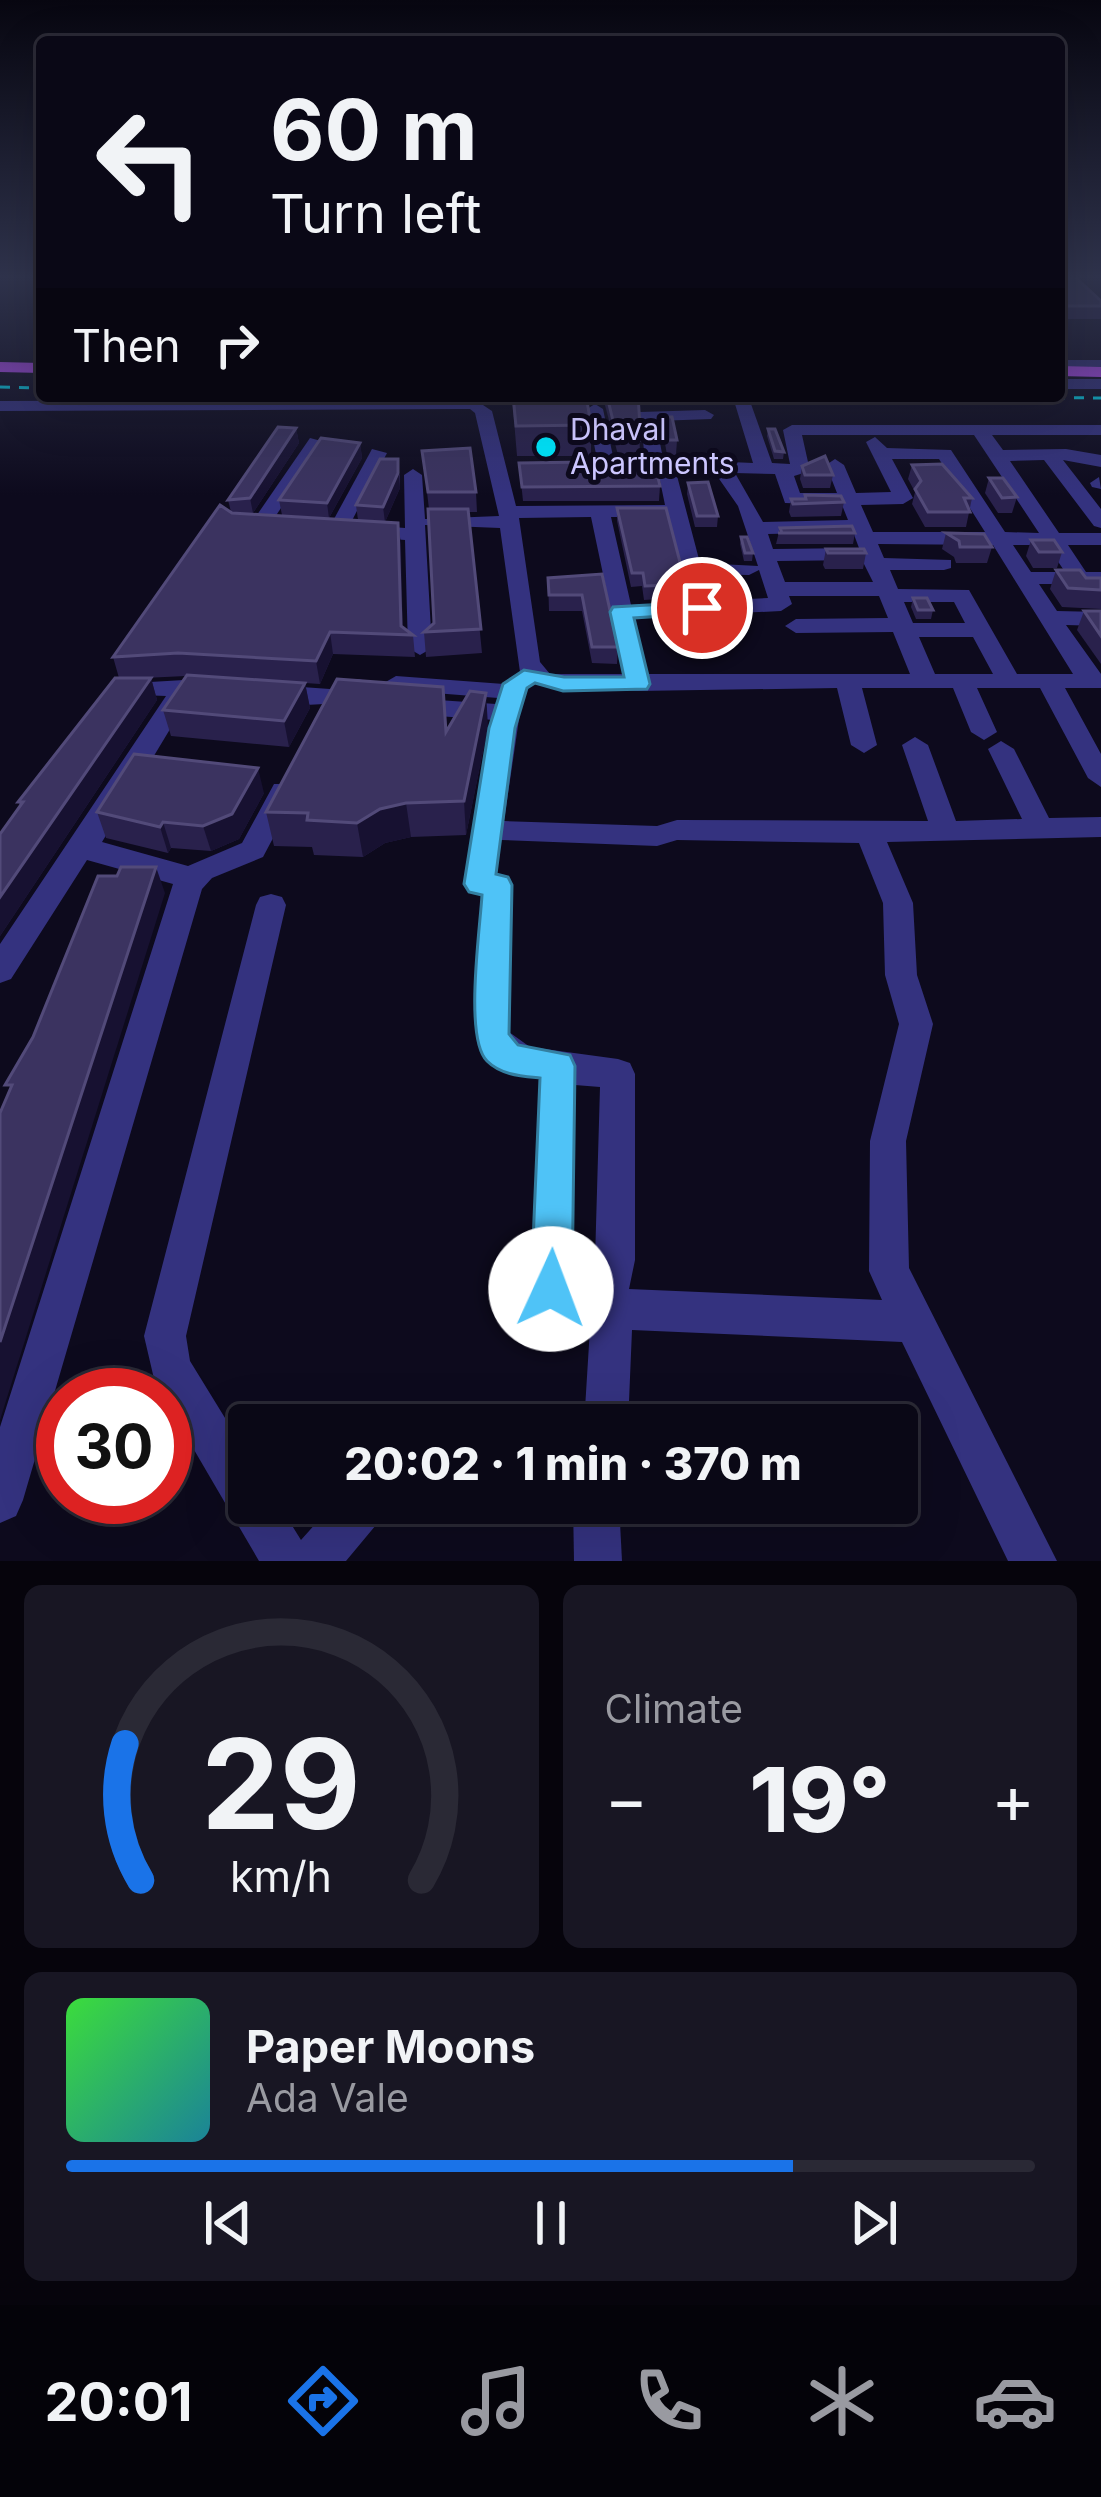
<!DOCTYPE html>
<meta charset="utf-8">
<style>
:root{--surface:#0a0816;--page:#181623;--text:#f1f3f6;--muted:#999aa1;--line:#2a2935;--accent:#1a73e8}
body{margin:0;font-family:Inter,sans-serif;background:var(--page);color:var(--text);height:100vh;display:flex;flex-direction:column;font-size:45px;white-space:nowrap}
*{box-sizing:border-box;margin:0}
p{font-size:39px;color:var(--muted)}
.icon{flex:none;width:66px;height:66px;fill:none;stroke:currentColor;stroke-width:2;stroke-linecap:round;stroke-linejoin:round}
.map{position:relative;height:1561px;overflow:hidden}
.panel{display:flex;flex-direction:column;gap:24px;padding:24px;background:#06040c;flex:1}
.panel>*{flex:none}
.hud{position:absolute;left:36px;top:36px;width:1029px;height:366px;border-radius:12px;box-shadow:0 12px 48px #0002,0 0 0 3px var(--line);background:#0a0816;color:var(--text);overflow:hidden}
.speed{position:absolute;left:36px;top:1368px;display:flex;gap:24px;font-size:60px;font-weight:700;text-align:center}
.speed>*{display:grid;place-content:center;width:156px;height:156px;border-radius:50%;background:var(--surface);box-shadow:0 12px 48px #0002,0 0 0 3px var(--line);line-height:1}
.speed .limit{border:18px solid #d22;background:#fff;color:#111}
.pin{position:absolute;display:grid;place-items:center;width:102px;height:102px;color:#fff;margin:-51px;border:6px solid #fff;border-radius:50%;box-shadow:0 3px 12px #0007}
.me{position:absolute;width:132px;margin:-66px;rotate:2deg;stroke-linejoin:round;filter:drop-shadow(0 0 9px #0008)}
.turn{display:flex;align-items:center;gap:42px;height:252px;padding:0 36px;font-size:54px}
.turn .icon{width:156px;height:156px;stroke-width:2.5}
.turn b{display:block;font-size:84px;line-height:102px}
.then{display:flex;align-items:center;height:114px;padding:0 36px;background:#0003;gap:24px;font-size:45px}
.big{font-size:90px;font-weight:800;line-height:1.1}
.panel .card{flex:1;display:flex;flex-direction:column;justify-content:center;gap:18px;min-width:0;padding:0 42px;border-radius:18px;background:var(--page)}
.panel .dial{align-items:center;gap:0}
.dial svg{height:312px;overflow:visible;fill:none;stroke:var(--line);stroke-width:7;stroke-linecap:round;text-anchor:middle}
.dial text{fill:var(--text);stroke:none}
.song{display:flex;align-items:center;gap:36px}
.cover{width:144px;height:144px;border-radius:18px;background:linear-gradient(135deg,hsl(120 70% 55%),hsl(190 70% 35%))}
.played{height:12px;border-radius:6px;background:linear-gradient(90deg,var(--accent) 75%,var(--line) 75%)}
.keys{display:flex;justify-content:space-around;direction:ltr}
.heat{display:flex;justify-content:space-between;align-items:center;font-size:66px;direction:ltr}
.panel .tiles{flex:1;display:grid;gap:24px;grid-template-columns:1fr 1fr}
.card:last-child{grid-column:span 2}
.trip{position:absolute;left:228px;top:1404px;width:690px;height:120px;border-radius:12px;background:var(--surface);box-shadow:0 12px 48px #0002,0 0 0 3px var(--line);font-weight:800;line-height:120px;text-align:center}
.tabs{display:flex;height:192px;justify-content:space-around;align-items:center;background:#040309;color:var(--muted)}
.tabs .icon{width:84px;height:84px}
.tabs .current{color:var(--accent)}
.tabs b{font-size:54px;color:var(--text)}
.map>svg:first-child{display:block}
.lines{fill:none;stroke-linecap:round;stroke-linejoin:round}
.minor{fill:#34327f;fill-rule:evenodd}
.major{fill:#bb4dff;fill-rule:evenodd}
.rail{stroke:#00dbf1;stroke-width:3;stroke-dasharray:10 9;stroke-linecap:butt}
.wall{fill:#29214c}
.shaded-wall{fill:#171131}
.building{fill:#3b3360;stroke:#524a79;stroke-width:3}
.route{fill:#4fc3f7;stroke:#337fa1;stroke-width:3}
.poi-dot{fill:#00dbf1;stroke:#0d0a1d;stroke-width:4.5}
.labels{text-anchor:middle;stroke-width:10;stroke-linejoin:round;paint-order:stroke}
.far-poi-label{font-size:30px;fill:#ccc6ff;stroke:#0d0a1d;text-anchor:start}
</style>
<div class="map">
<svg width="1101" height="1561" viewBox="0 0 1101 1561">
<rect width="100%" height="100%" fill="#0d0a1d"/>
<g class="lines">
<g class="minor">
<rect x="1059" y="360" width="42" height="10"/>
<rect x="1059" y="379" width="42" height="10"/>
<path d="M 474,399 L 492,411 L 516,506 L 665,505 L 658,471 L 599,469 L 587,409 L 595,404 L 603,409 L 614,461 L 645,460 L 640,412 L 705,410 L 714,415 L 711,419 L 656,421 L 663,459 L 753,463 L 735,404 L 743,399 L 751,404 L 772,463 L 790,464 L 783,430 L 792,425 L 1101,425 L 1101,435 L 992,435 L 1003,450 L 1066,449 L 1101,455 L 1101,467 L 1063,460 L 1101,509 L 1101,528 L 1094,526 L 1044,460 L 1010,461 L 1059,533 L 1101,533 L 1101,545 L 1068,545 L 1086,572 L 1101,572 L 1101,584 L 1039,584 L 1057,611 L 1101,612 L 1101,626 L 1066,625 L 1101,674 L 1101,688 L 1065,688 L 1101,754 L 1101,787 L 1088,778 L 1040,688 L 977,688 L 997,732 L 984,740 L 971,732 L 953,688 L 862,688 L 877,745 L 864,753 L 851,745 L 837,688 L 638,691 L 534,684 L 523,692 L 504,821 L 657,826 L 677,820 L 928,821 L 902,745 L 915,737 L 928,745 L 956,821 L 1022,819 L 988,749 L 1001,741 L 1014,749 L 1049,818 L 1101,817 L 1101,837 L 887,842 L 913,903 L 917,975 L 933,1024 L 906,1141 L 909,1268 L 1057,1561 L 1008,1561 L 902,1342 L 632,1330 L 628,1425 L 584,1425 L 590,1328 L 559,1327 L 544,1321 L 531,1289 L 540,1079 C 523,1075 499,1070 487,1057 C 464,1030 480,932 482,895 L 468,892 L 464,884 L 494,720 L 409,714 L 397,706 L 409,698 L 496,704 L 498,698 L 396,690 L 384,683 L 396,676 L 504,684 L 520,672 L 500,528 L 425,525 L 432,648 L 420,655 L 408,648 L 405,540 L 367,537 L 357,531 L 367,525 L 405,528 L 404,475 L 413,469 L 422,475 L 425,519 L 499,516 L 475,413 L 470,409 L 0,411 L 0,401 ZM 802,435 L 974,435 L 1039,533 L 1005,532 L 951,450 L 887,448 L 875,437 L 866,442 L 891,492 L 856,493 L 844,465 L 835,459 L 826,465 L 837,493 L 800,493 L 794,476 L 810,471 ZM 892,459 L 939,459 L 985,532 L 873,532 L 861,505 L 903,504 L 913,498 ZM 676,472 L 715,473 L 738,506 L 758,566 L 700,563 ZM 735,473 L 775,474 L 785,503 L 842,505 L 848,520 L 763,522 ZM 591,517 L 624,674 L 550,674 L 540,662 L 519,518 ZM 611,517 L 668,517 L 683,574 L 749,575 L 759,570 L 768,598 L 631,605 ZM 853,532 L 859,548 L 773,549 L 768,534 ZM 878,544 L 993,545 L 1073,674 L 1017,674 L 969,590 L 898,589 L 890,570 L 944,570 L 951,568 L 951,560 L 884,558 ZM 1013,545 L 1047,545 L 1065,572 L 1031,572 ZM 862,560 L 873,582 L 785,582 L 777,561 ZM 789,596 L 879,596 L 888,618 L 796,619 L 785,626 L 796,633 L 893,632 L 910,674 L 648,674 L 634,618 L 781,611 L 792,604 ZM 904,602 L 954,602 L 965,623 L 913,623 ZM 919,637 L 973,637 L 993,674 L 935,674 ZM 501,840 L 657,846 L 677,840 L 859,843 L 883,903 L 885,975 L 899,1024 L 870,1141 L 869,1271 L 882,1300 L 629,1289 L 635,1260 L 635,1074 L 630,1063 L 618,1059 L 530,1047 L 509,1032 L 512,885 L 508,877 L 495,874 ZM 575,1085 L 600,1087 L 595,1260 L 589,1287 L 571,1286 Z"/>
<path d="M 310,438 L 325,442 L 267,529 L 253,529 L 250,525 Z"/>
<path d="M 372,449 L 387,453 L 345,534 L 331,534 L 328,530 Z"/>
<path d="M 1099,477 L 1101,489 L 1092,487 L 1090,483 Z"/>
<path d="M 358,679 L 367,681 L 370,686 C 349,707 282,712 261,693 L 273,685 L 330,689 Z"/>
<path d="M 184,680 L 211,682 L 223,689 L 211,696 L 190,696 L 102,842 L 188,866 L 242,843 L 274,784 L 294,784 L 298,791 L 263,857 L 212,878 L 202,889 L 23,1500 L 16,1516 L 0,1523 L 0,1427 L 173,884 L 87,860 L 11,979 L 0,983 L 0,944 L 166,696 L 116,694 L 113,689 L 116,684 Z"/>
<path d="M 271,894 L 282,897 L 286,905 L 186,1336 L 190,1361 L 249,1457 L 249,1503 L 278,1503 L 301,1540 L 334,1503 L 388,1503 L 381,1519 L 346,1561 L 259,1561 L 155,1383 L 144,1336 L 256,905 L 260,897 Z"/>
<path d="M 573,1503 L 619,1503 L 622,1561 L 574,1561 Z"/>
</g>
<g class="major">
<path d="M 0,362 L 42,363 L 42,373 L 0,372 Z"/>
<path d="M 1059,366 L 1101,367 L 1101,377 L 1059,376 Z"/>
</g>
<g class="rail">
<path d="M 0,387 L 42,388"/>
<path d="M 846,396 L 1101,398"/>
</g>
</g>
<g class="wall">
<path d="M 1059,276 L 1101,301 L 1101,319 L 1059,319 Z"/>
<path d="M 512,396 L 569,396 L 569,402 L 591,425 L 591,456 L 517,456 Z"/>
<path d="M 606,396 L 638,396 L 640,455 L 618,455 L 605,405 Z"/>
<path d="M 664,417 L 677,440 L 676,455 L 667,455 L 663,432 Z"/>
<path d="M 296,428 L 299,443 L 253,513 L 398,523 L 403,627 L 413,635 L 415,657 L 333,654 L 320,684 L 305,683 L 310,708 L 289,747 L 171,736 L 163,710 L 186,676 L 144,678 L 151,678 L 157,700 L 0,936 L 0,834 L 20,806 L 18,802 L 119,678 L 113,657 L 231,512 L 228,500 Z"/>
<path d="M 768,429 L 784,452 L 783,459 L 774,459 L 767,436 Z"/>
<path d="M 360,443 L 362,458 L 329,518 L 282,515 L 279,500 Z"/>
<path d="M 422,451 L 476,492 L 477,512 L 468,512 L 482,653 L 426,657 L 424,632 L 434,623 L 429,509 Z"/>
<path d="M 519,463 L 660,486 L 659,501 L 523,501 Z"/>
<path d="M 912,465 L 972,498 L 966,527 L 925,527 L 912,504 L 915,492 L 908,479 Z"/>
<path d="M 802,466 L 833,475 L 830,488 L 803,488 L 800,479 Z"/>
<path d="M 400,474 L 400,488 L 385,522 L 358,520 L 356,505 Z"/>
<path d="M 989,478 L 1017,497 L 1012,513 L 998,513 L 985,493 Z"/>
<path d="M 688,483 L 718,516 L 717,527 L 695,527 L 687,494 Z"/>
<path d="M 805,495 L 844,502 L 841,516 L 791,517 L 789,512 L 791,499 L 804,499 Z"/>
<path d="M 617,508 L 690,569 L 688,583 L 676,583 L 675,598 L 644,600 L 642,586 L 631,587 L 617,521 Z"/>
<path d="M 780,528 L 855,533 L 853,544 L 776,544 Z"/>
<path d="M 946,533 L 992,547 L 987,563 L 956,563 L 954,557 L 942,549 Z"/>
<path d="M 741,537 L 753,553 L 752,561 L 744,561 L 740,544 Z"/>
<path d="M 1031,540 L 1062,552 L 1057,568 L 1033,568 L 1026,556 Z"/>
<path d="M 826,549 L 866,553 L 863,569 L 825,569 L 823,565 Z"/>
<path d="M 1056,570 L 1086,578 L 1101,578 L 1101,609 L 1062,607 L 1050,589 Z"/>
<path d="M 602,574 L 618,647 L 617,664 L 592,663 L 582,611 L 549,611 L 548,578 Z"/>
<path d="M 913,598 L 933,610 L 931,619 L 916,619 L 911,607 Z"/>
<path d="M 1084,611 L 1101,611 L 1101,664 L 1077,630 Z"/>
<path d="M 488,726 L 466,835 L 411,837 L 385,843 L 363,857 L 314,855 L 312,847 L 274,846 L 266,812 L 447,731 Z"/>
<path d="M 264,793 L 239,839 L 211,851 L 171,848 L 168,853 L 106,838 L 97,812 Z"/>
</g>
<g class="shaded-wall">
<path d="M 296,428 L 299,443 L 253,513 L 250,498 Z"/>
<path d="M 360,443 L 362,458 L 329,518 L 327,503 Z"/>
<path d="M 398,459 L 400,488 L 385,522 L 383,507 Z"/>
<path d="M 398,523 L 401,544 L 403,635 L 402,635 Z"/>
<path d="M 330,632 L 333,654 L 320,684 L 316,661 Z"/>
<path d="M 151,678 L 157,700 L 0,936 L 0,897 Z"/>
<path d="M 305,683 L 310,708 L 289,747 L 284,721 Z"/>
<path d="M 486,693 L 488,726 L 466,835 L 464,801 Z"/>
<path d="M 258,768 L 264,793 L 239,839 L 211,851 L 203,826 Z"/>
<path d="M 406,803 L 411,837 L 385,843 L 363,857 L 357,823 L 380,809 Z"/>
<path d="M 163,822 L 171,848 L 168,853 L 160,827 Z"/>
<path d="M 156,867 L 165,893 L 0,1420 L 0,1342 Z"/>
</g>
<g class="building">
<path d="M 1059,276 L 1074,276 L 1101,301 L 1101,306 L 1059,306 Z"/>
<path d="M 513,396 L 569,396 L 569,402 L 587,401 L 591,425 L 516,426 Z"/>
<path d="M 607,396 L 638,396 L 641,440 L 618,441 Z"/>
<path d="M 664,417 L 672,417 L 677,440 L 668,440 Z"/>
<path d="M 278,427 L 296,428 L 250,498 L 228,500 Z"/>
<path d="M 768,429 L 775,429 L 784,452 L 775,451 Z"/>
<path d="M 321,438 L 360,443 L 327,503 L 279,500 Z"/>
<path d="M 470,448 L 476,492 L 428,492 L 422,451 Z"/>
<path d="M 825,456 L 833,475 L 805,475 L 802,466 Z"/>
<path d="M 380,459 L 398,459 L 398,473 L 383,507 L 356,505 Z"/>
<path d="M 654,461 L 660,486 L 522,487 L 519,463 Z"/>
<path d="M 942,464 L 972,498 L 964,498 L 970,512 L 928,512 L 915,489 L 921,481 L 912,465 Z"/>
<path d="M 989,478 L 1003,478 L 1017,497 L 1002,498 Z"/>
<path d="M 708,482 L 718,516 L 697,516 L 688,483 Z"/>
<path d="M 805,495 L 841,496 L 844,502 L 793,504 L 791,499 L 806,499 Z"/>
<path d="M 220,505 L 232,513 L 398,523 L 401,626 L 413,635 L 330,632 L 316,661 L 178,653 L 113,657 Z"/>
<path d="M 617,508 L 666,508 L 680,562 L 690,569 L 673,570 L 676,585 L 645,586 L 643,573 L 632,573 Z"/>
<path d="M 428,509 L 468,509 L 481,629 L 424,632 L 434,623 Z"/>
<path d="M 852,526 L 855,533 L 778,533 L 782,533 L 780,528 Z"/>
<path d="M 946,533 L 984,534 L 992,547 L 960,547 L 959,541 Z"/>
<path d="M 741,537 L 747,537 L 753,553 L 745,553 Z"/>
<path d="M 1031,540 L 1054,540 L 1062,552 L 1039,552 Z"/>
<path d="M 826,549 L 864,549 L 866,553 L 828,553 Z"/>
<path d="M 1056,570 L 1080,570 L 1086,578 L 1101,578 L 1101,590 L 1068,588 Z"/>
<path d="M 602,574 L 618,647 L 592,647 L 582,595 L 549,595 L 548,578 Z"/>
<path d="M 913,598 L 927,598 L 933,610 L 918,610 Z"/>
<path d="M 1084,611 L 1101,611 L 1101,636 Z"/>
<path d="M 187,675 L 305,683 L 284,721 L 163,710 Z"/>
<path d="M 115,678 L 151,678 L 0,897 L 0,834 L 23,802 L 18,802 Z"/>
<path d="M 337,679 L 443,687 L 446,732 L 470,691 L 486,693 L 464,801 L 406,803 L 380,809 L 357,823 L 307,820 L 308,813 L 266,812 Z"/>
<path d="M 134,754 L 258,768 L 232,814 L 203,826 L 163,822 L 160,827 L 97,812 Z"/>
<path d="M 121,867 L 156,867 L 0,1342 L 0,1113 L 12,1085 L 5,1085 L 33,1037 L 98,876 L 117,876 Z"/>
</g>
<linearGradient id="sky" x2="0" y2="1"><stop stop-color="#070610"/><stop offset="0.56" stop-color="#2f334c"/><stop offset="1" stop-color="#2f334c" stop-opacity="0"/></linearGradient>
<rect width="1101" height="495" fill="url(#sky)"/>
<path class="route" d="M 702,602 L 710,604 L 710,613 L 634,618 L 650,684 L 647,689 L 563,691 L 535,683 L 527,688 L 515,728 L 496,874 L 508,877 L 512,885 L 509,1034 L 518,1045 L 570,1055 L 575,1066 L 572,1289 L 566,1304 L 551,1310 L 537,1304 L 531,1289 L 540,1078 C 521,1076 501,1075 487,1061 C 464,1038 480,930 482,895 L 469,892 L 464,884 L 489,728 L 503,684 L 524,670 L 564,677 L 624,677 L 610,612 L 613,607 Z"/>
<circle class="poi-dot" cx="546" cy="447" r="12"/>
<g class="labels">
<g class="far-poi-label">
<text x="570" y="440">Dhaval<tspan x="570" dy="34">Apartments</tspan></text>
</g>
</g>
</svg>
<div class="speed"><div class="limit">30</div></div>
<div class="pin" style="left:702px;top:608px;background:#d93025"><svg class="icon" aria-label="arrive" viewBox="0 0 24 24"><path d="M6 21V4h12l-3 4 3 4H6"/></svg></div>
<svg class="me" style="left:551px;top:1289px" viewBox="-20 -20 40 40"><circle r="19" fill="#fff"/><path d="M0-13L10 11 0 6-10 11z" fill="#4fc3f7"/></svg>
<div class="trip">20:02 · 1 min · 370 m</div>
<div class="hud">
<div class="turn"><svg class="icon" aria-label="left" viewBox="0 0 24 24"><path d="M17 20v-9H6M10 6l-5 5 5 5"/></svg><div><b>60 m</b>Turn left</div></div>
<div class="then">Then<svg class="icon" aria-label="right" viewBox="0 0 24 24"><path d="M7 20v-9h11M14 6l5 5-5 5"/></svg></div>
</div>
</div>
<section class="panel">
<div class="tiles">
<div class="card dial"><svg viewBox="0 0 100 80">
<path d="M14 69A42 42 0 1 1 86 69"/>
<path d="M14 69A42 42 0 0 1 10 34" stroke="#1a73e8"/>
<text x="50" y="56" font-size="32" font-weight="700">29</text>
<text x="50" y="72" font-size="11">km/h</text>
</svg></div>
<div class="card"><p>Climate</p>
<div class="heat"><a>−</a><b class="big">19°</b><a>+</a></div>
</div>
<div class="card">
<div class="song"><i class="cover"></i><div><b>Paper Moons</b><p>Ada Vale</p></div></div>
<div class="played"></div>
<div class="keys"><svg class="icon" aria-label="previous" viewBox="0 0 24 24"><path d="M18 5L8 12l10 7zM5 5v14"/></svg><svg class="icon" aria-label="pause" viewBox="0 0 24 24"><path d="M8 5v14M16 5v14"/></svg><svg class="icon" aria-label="next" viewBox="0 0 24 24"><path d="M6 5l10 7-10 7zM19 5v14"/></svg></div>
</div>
</div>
</section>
<nav class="tabs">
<b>20:01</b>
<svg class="icon current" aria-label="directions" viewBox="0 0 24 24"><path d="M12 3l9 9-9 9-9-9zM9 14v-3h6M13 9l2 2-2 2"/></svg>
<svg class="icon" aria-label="music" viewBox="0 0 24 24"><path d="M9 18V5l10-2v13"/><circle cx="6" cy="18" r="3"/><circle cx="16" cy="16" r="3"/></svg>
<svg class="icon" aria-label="phone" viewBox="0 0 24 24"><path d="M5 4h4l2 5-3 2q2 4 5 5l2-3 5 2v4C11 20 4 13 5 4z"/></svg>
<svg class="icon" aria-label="climate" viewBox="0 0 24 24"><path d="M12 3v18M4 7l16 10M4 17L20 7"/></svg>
<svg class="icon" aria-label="car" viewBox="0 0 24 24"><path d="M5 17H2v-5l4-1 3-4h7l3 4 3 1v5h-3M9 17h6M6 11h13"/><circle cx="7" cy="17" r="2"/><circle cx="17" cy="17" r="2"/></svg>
</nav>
